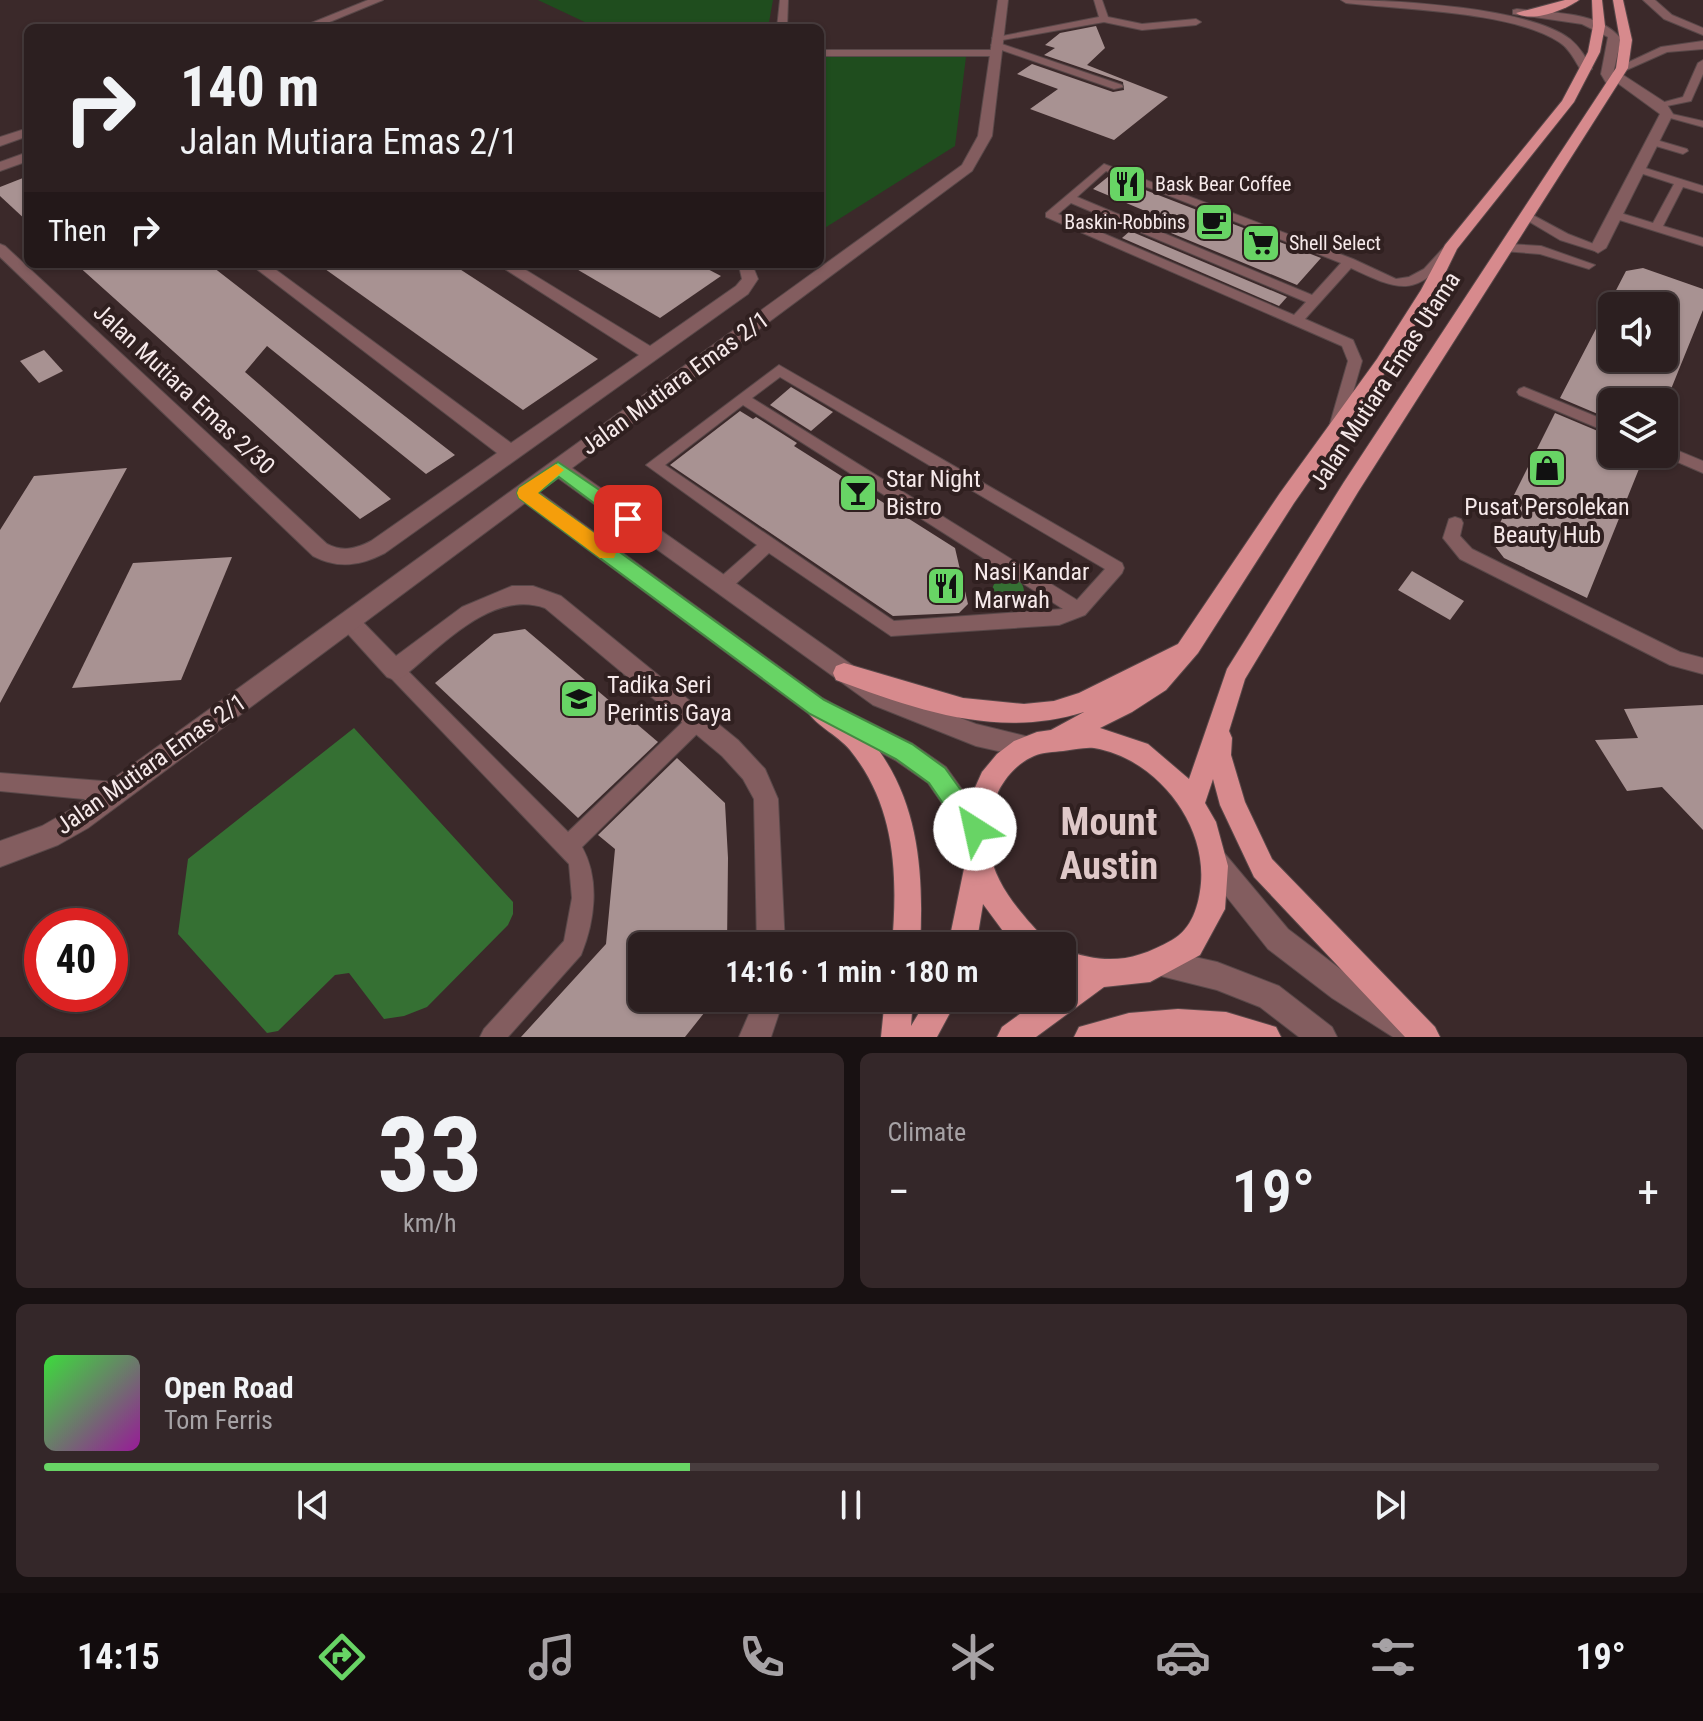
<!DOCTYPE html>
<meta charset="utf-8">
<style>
:root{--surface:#2c1f20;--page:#342729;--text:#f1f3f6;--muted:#a6a2a5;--line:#483d3e;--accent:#68d465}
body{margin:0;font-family:"Roboto Condensed",sans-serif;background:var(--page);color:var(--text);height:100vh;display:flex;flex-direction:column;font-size:30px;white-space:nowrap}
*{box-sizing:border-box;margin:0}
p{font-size:26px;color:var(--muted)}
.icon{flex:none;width:44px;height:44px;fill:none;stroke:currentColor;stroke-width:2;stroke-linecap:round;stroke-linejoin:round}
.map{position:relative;height:1037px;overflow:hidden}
.side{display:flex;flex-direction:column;gap:16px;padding:16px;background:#181112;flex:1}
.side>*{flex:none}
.hud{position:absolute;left:24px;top:24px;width:800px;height:244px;border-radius:12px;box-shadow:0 2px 6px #0004,0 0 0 2px var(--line);background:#2c1f20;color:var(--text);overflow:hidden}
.buttons{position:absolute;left:1598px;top:292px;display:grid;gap:16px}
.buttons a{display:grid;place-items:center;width:80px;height:80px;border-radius:12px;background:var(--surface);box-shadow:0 2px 6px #0004,0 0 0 2px var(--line);font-size:40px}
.speed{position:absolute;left:24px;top:908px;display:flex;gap:16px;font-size:40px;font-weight:700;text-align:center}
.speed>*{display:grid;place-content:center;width:104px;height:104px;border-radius:50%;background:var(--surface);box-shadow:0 2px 6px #0004,0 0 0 2px var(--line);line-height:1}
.speed .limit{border:12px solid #d22;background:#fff;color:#111}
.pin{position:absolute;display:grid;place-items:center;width:68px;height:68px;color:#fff;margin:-34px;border-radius:16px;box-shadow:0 4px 12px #0006}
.me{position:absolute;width:88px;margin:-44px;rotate:325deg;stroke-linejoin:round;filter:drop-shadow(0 0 6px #0008)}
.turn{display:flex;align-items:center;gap:28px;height:168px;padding:0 24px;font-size:36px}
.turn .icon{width:104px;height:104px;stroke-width:2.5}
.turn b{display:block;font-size:56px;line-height:68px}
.then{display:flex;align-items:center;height:76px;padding:0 24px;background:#0003;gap:16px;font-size:30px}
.big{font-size:60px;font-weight:600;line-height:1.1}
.side .tile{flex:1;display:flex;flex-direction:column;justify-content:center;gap:12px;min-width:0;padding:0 28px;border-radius:12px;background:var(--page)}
.side .dial{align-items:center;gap:0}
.dial b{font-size:104px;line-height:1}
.song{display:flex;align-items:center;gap:24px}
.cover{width:96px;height:96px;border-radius:12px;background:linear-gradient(135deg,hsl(120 70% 55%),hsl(300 70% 35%))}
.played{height:8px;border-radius:4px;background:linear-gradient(90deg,var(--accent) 40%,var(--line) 40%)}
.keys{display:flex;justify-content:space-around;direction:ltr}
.heat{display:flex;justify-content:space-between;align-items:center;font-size:44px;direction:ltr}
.side .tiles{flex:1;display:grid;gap:16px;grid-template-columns:1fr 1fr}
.tile:last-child{grid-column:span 2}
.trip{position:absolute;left:628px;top:932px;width:448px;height:80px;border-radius:12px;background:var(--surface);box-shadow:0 2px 6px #0004,0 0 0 2px var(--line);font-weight:600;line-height:80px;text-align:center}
.menu{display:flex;height:128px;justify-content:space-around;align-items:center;background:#120c0d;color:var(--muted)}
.menu .icon{width:56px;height:56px}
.menu .active{color:var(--accent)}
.menu b{font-size:36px;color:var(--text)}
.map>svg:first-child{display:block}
.green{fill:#1f4d1e}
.water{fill:#357033}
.building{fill:#a89292;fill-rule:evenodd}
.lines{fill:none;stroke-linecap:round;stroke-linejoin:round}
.service-casing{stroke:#594849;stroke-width:2}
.minor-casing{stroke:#594849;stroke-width:2}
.tertiary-casing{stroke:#594849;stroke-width:2}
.primary-casing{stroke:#594849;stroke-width:2}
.service{fill:#835d5f;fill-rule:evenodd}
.minor{fill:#835d5f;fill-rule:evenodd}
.tertiary{fill:#835d5f;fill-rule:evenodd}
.primary{fill:#d78a8d;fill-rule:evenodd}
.route{fill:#68d465;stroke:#448a42;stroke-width:2}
.slow{fill:#f59e0b}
.labels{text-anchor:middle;stroke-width:8;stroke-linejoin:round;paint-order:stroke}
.far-poi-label{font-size:20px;fill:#f6e9ea;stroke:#302020;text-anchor:start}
.street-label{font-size:24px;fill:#f6e9ea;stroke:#302020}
.poi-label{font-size:24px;fill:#f6e9ea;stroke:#302020;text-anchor:start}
.near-district-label{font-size:38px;font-weight:bold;fill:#dfc8c8;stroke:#302020}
</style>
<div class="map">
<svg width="1703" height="1037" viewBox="0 0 1703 1037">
<rect width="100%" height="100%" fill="#3b292a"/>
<g class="green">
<path d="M 538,0 L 773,0 L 768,28 L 586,28 L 591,25 Z"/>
<path d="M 820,57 L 966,57 L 955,146 L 820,231 Z"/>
</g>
<g class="water">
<circle cx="1008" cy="592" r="16"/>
<path d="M 354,728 L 513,902 L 513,914 L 508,925 L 427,1007 L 404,1016 L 384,1019 L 349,973 L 335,975 L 278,1031 L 267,1033 L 178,934 L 188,859 Z"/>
</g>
<g class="building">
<path d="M 1096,26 L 1105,48 L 1087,65 L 1168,97 L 1114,140 L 1030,109 L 1058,89 L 1017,74 L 1032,64 L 1113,92 L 1124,90 L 1123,82 L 1044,55 L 1055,48 L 1045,45 L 1060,33 Z"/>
<path d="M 28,176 L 28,222 L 0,196 L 0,187 Z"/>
<path d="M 1109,176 L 1321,258 L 1297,285 L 1142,221 L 1150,213 L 1093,189 Z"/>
<path d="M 1130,231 L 1287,297 L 1279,306 L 1122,238 Z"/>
<path d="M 76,264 L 209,264 L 455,455 L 426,474 L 267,346 L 245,372 L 391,499 L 360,519 Z"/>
<path d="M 318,264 L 452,264 L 598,359 L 523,410 Z"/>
<path d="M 568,264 L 698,264 L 721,276 L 660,318 Z"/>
<path d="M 1643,268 L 1703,289 L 1703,310 L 1665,404 L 1612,402 L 1612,420 L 1560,398 L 1626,271 ZM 1612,306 L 1664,306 L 1664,358 L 1612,358 Z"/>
<path d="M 44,350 L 63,371 L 39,383 L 20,361 Z"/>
<path d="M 791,387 L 833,412 L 811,431 L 770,405 Z"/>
<path d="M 740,411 L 753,419 L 756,417 L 797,443 L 794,446 L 955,548 L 968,604 L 959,613 L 893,616 L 670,465 Z"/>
<path d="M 1555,413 L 1612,437 L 1612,454 L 1645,454 L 1587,598 L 1504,558 L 1491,541 Z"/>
<path d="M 127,468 L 73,567 L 0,703 L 0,530 L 34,476 Z"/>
<path d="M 232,557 L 181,680 L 72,688 L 133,563 Z"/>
<path d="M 1412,571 L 1464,601 L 1450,620 L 1398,590 Z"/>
<path d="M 525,629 L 658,742 L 578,818 L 435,683 L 494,634 Z"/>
<path d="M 1703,705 L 1703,830 L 1662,787 L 1627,791 L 1595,740 L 1638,738 L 1624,709 Z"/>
<path d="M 677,758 L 725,803 L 728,858 L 727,946 L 642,946 L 642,998 L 716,998 L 685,1037 L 521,1037 L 606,944 L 615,849 L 598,835 Z"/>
</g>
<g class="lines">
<defs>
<g id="service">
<path d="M 780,0 L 788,0 L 787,28 L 777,28 Z"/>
<path d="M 1094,0 L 1102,0 L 1108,17 L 1142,24 L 1196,19 L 1201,22 L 1196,25 L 1142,30 L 1104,22 L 997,41 L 992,38 L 1099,17 Z"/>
<path d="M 996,42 L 1122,85 L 1123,87 L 1114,89 L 993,47 L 991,45 Z"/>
<path d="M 820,50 L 994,50 L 999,53 L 994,56 L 820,56 Z"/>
<path d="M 1703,60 L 1703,74 L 1691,101 L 1657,108 L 1657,104 L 1683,97 L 1698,63 Z"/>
<path d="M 1663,112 L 1703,121 L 1703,127 L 1663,116 Z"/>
<path d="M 1653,139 L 1687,149 L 1688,151 L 1683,154 L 1649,144 L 1648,142 Z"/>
<path d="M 1104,164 L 1353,259 L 1396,279 L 1409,277 L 1424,269 L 1445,246 L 1453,246 L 1455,249 C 1416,298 1402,292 1351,268 L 1305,319 L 1353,340 L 1362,361 L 1343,427 L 1336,432 L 1329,427 L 1348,361 L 1342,346 L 1046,217 L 1046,213 ZM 1106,171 L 1341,263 L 1312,295 L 1077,197 ZM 1071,203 L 1306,302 L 1294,315 L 1058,214 Z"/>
<path d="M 1634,167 L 1642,167 L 1703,186 L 1703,193 L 1683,187 L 1663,226 L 1703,238 L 1703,246 L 1610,217 L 1610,213 L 1614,211 L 1653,223 L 1674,184 L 1634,171 Z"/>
<path d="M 1527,212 L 1568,234 L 1604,248 L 1598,252 L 1560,240 L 1523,218 L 1523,214 Z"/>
<path d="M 1507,244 L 1541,246 L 1595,265 L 1589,269 L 1540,254 L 1503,251 L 1501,248 Z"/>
<path d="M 779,365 L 1122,563 L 1124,568 L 1122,573 L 1085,615 L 1059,625 L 891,636 L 769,553 L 728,591 L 722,593 L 716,591 L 714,586 L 716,581 L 757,545 L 646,465 ZM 780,377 L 1105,569 L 1077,600 L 752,398 ZM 743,405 L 1063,609 L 894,621 L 665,465 Z"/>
<path d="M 1524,387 L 1612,423 L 1612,434 L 1519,395 L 1517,392 L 1519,389 Z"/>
<path d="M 1664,445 L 1703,461 L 1703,473 L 1659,454 L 1664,454 Z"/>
<path d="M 1455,517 L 1461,519 L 1463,523 L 1460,536 L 1472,549 L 1680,652 L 1703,658 L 1703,674 L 1670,665 L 1460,559 L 1443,538 L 1449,519 Z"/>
<path d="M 395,662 L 401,664 L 568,832 L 689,716 L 696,713 L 703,716 L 705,722 L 703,728 L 582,847 C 600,879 595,921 581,955 L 508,1037 L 480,1037 L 484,1029 L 564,941 L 572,898 L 569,864 L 389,676 L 386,670 L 389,664 Z"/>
<path d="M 0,773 L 115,782 L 122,785 L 125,792 L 122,799 L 115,802 L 0,791 Z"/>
</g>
<g id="minor">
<path d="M 1612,73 L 1620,73 L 1666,103 L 1673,114 L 1606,248 L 1598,253 L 1590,248 L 1660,114 L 1612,79 Z"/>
<path d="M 28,152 L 28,161 L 0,171 L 0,162 Z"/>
<path d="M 0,244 L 5,246 L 327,544 C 342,552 356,549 371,541 L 497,453 L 250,264 L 268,264 L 511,443 L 639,355 L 497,264 L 516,264 L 650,346 L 736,286 L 742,279 L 740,270 L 733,264 L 752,264 L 758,279 L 748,294 L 385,553 C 360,566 338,569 313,556 L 0,257 Z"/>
<path d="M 512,586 L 533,586 L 561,596 L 738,740 L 765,769 L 778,799 L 785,946 L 757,946 L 754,799 L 743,779 L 722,756 L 545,608 C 492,589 441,647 403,677 L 395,680 L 387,677 L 338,623 L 341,616 L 349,614 L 357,616 L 396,656 L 462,607 Z"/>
<path d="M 756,998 L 784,998 L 771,1037 L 739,1037 Z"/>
</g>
<g id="tertiary">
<path d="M 368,0 L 383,0 L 315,28 L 299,28 Z"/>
<path d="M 998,0 L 1008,0 L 992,136 L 972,171 L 572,468 L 889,691 L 976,724 L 1033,738 L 1037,746 L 1033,754 L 1025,757 L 976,746 L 873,705 L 558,478 L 539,492 L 825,700 L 913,744 L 946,767 L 984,820 L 988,829 L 984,838 L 975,842 L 966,838 L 928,783 L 895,760 L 809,714 L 525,503 L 88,828 L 58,845 L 0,867 L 0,841 L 42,826 L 70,810 L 962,165 L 978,136 Z"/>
<path d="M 1341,0 C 1394,0 1528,7 1570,39 C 1580,47 1586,58 1592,69 L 1582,72 C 1575,61 1570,49 1559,42 C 1511,11 1404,10 1346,3 Z"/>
<path d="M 1643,0 L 1655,0 L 1672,15 L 1703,28 L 1703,35 L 1664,19 Z"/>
<path d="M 1517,9 C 1549,13 1600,11 1621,39 L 1613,74 L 1618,83 L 1616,86 L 1608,86 L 1601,74 L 1608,37 L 1582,24 L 1513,14 L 1513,10 Z"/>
<path d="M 1703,41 L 1703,49 L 1667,52 L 1622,72 L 1616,68 L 1661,47 Z"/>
<path d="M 28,128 L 28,136 L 0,146 L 0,137 Z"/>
<path d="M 1216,850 L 1225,854 L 1288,929 L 1352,978 L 1429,1027 L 1434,1037 L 1393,1037 L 1332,998 L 1268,949 L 1207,872 L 1203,863 L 1207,854 Z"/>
<path d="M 1163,950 L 1217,962 L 1279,986 L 1332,1027 L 1337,1037 L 1299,1037 L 1260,1007 L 1217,990 L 1153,974 L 1149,964 L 1153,954 Z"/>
</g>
<g id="primary">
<path d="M 1565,0 L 1579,0 C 1565,10 1532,23 1516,13 Z"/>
<path d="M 1592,0 L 1602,0 L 1605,26 L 1600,52 L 1574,102 L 1457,249 L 1437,290 L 1389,367 L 1294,503 L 1198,653 L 1166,690 L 1132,712 L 1100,728 L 1148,744 L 1189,779 L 1227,669 L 1344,482 L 1616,68 L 1620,40 L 1613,0 L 1623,0 L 1632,40 L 1628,68 L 1358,492 L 1245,679 L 1229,731 L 1232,738 L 1231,755 L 1245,802 L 1272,859 L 1435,1027 L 1440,1037 L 1405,1037 L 1254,877 L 1220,805 L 1213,779 L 1205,803 L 1216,822 L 1228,866 L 1225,909 L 1200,955 L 1150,982 L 1104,987 L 1036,1037 L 997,1037 L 1002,1027 L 1042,998 L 1062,998 L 1062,984 L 1068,979 L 1062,977 L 1062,949 C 1105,965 1133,962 1172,940 C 1192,929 1199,905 1201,883 C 1206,822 1155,758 1094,748 C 1084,747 1073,750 1063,751 C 1054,752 1042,752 1034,756 C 1000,771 984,813 989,848 C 993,875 1008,897 1025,917 C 1033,927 1042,934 1047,946 L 1014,946 L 983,904 L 976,946 L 948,946 L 966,859 L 963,825 L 968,803 L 982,772 L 997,754 L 1014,741 L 1037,732 L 1051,730 L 1084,712 C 998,739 917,710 836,680 L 833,673 L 836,666 L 844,663 L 963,698 L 1024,704 L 1054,701 L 1079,693 L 1178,644 L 1280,493 L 1377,359 L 1421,290 L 1445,245 L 1562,101 L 1588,52 L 1593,26 Z"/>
<path d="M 817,696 C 838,704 856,722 870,739 C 919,798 924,872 920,946 L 892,946 C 898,875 896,807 850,750 C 837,734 813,725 805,707 L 809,700 Z"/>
<path d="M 885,998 L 913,998 L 911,1026 L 928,998 L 958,998 L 937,1037 L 881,1037 Z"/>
<path d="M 1178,1009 L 1226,1012 L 1276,1027 L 1281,1037 L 1074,1037 L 1079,1027 L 1129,1013 Z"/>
</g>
</defs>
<use href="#service" class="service-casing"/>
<use href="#minor" class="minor-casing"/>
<use href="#tertiary" class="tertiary-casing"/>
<use href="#primary" class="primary-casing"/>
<use href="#service" class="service"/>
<use href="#minor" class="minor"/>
<use href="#tertiary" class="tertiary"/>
<use href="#primary" class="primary"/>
</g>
<path class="route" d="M 558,462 L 635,514 L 638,519 L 635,524 L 622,524 L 559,477 L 538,493 L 824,700 L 912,744 L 945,768 L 983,821 L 986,829 L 983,837 L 975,840 L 966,837 L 929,783 L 896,759 L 810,714 L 519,498 L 517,493 L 519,488 Z"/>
<path class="slow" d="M 556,464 L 564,470 L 538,493 L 614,547 L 616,553 L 614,558 L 600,558 L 519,498 L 517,493 L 519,488 Z"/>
<defs>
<symbol id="restaurant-square" viewBox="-11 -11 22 22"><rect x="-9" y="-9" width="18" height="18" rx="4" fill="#68d465" stroke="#302020"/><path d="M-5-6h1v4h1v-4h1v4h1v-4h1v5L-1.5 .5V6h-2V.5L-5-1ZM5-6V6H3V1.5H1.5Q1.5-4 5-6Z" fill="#111"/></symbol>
<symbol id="cafe-square" viewBox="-11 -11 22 22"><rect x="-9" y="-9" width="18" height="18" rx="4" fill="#68d465" stroke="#302020"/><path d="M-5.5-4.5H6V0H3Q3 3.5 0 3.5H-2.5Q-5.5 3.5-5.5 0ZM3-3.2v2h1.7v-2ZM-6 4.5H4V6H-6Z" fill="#111"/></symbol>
<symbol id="supermarket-square" viewBox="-11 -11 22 22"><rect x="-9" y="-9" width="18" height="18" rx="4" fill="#68d465" stroke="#302020"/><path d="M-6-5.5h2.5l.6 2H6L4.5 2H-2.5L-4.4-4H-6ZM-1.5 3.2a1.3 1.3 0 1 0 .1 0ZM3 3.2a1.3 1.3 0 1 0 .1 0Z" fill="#111"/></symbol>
<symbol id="shop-square" viewBox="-11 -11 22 22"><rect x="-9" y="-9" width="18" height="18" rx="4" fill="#68d465" stroke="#302020"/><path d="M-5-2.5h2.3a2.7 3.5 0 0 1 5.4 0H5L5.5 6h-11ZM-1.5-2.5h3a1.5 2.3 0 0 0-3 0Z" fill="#111"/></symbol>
<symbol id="bar-square" viewBox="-11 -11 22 22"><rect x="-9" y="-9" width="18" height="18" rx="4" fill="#68d465" stroke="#302020"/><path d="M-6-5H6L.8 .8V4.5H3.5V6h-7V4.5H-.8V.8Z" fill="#111"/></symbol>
<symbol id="school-square" viewBox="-11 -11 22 22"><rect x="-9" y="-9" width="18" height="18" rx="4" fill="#68d465" stroke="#302020"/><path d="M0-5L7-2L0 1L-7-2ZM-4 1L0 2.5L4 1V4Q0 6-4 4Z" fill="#111"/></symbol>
</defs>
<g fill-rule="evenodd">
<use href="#restaurant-square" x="1105" y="162" width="44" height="44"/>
<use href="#cafe-square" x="1192" y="200" width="44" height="44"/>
<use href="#supermarket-square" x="1239" y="221" width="44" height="44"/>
<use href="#shop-square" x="1525" y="446" width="44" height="44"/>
<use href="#bar-square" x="836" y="471" width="44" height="44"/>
<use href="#restaurant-square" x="924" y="564" width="44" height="44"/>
<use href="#school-square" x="557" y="677" width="44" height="44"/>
</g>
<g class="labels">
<g class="far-poi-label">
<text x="1155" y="191">Bask Bear Coffee</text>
<text x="1186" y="229" text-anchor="end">Baskin-Robbins</text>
<text x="1289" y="250">Shell Select</text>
</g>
<g class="street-label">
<text transform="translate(1385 381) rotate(-57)" y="8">Jalan Mutiara Emas Utama</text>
<text transform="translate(675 383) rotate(-36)" y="8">Jalan Mutiara Emas 2/1</text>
<text transform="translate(184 389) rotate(43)" y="8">Jalan Mutiara Emas 2/30</text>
<text transform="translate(151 764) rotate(-35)" y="8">Jalan Mutiara Emas 2/1</text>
</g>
<g class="poi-label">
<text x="886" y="487">Star Night<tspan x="886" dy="28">Bistro</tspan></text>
<text x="1547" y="515" text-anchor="middle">Pusat Persolekan<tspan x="1547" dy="28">Beauty Hub</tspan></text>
<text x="974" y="580">Nasi Kandar<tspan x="974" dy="28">Marwah</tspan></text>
<text x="607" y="693">Tadika Seri<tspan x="607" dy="28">Perintis Gaya</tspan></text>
</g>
<g class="near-district-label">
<text x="1109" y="835">Mount<tspan x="1109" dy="44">Austin</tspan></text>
</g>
</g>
</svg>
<div class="buttons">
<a><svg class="icon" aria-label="sound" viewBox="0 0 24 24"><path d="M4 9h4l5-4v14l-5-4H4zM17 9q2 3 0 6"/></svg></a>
<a><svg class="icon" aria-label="layers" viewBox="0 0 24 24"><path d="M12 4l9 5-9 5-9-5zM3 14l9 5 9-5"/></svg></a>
</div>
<div class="speed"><div class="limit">40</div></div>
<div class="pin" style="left:628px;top:519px;background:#d93025"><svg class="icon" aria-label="arrive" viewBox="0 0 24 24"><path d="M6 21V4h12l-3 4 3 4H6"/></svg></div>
<svg class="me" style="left:975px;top:829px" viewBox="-20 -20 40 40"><circle r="19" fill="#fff"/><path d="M0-13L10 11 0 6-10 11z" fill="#68d465"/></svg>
<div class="trip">14:16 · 1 min · 180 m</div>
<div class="hud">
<div class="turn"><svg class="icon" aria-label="right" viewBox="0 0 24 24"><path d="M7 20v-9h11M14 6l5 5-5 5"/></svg><div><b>140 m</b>Jalan Mutiara Emas 2/1</div></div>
<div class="then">Then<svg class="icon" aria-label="right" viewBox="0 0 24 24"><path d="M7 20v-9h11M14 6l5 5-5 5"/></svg></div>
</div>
</div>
<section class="side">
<div class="tiles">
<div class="tile dial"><b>33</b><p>km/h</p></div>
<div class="tile"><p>Climate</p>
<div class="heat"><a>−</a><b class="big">19°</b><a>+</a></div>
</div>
<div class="tile">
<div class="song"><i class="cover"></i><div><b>Open Road</b><p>Tom Ferris</p></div></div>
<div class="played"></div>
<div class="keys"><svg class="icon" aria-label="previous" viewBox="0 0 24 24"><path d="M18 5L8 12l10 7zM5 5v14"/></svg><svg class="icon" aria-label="pause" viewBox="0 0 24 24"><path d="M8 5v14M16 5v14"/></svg><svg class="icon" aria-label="next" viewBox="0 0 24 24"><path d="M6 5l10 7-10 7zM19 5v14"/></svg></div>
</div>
</div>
</section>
<nav class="menu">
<b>14:15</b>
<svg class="icon active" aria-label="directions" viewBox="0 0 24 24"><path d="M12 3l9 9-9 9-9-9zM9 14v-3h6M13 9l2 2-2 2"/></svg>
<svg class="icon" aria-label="music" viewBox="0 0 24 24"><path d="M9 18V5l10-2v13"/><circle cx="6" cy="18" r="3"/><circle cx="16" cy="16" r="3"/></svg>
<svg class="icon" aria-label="phone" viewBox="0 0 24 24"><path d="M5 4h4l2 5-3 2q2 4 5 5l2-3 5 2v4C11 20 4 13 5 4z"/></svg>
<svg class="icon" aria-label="climate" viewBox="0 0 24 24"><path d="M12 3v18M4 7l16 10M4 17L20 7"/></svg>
<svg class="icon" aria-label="car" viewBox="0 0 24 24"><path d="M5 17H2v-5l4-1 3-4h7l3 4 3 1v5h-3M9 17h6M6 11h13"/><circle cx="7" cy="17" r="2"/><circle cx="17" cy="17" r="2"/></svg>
<svg class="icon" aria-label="filters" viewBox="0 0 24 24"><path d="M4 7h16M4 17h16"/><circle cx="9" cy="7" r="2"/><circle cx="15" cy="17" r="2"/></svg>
<b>19°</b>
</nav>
